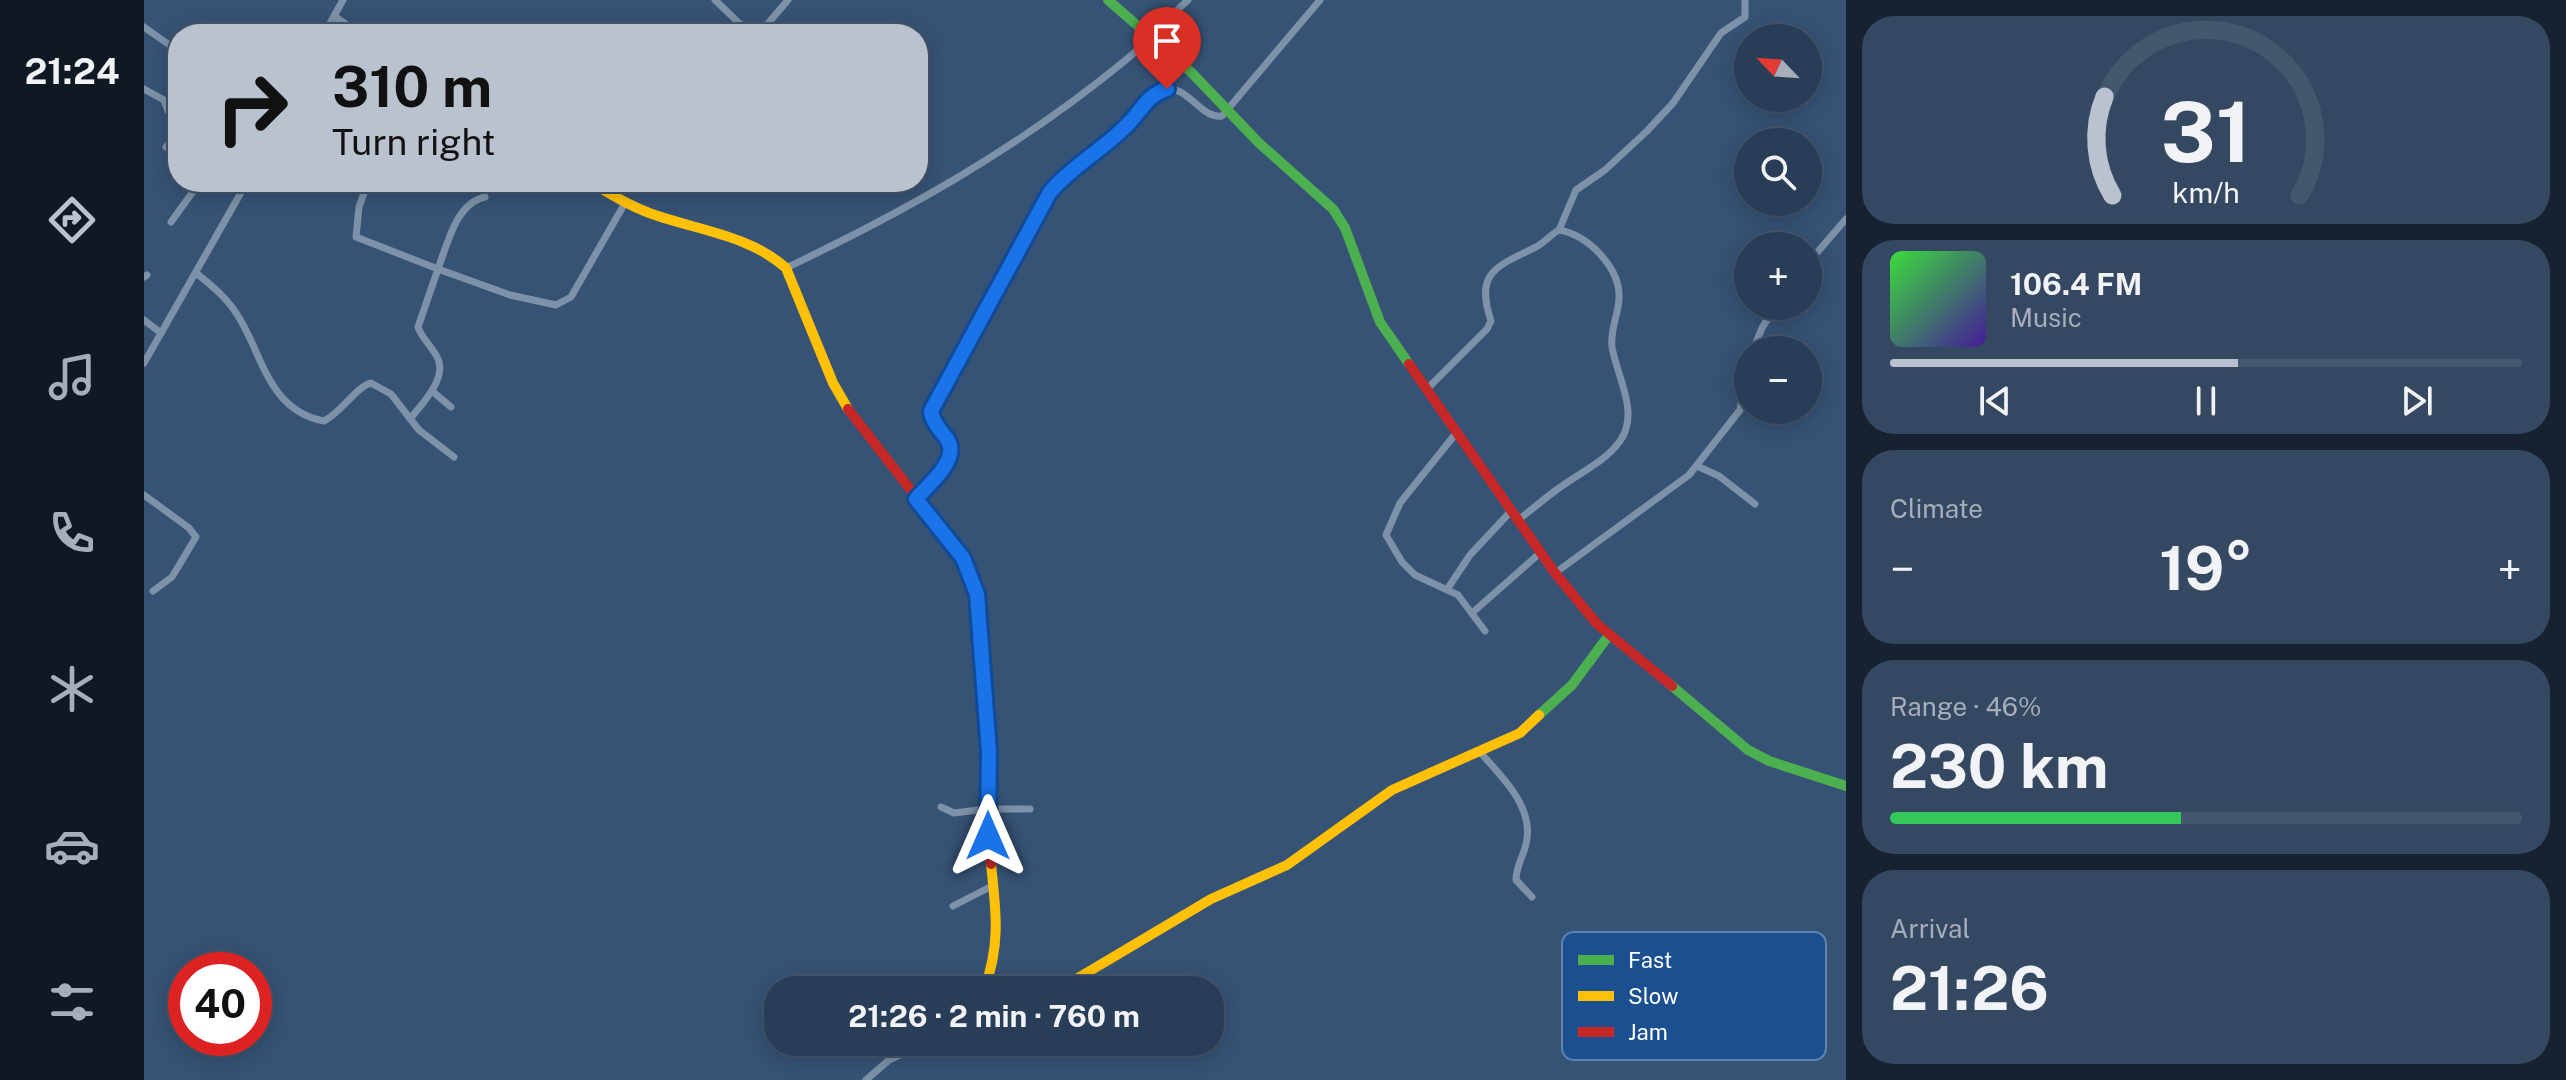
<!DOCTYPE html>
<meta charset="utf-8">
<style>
:root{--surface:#283e57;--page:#344961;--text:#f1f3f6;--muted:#a5aeba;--line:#44576d;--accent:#b9c2ce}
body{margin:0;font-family:"Public Sans",sans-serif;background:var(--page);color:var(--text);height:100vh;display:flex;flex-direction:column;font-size:30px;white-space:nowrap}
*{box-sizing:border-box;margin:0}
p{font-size:26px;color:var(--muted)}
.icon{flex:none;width:44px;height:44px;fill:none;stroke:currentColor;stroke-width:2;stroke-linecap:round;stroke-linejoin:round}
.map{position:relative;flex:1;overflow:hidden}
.details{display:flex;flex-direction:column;gap:16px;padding:16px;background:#162230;width:720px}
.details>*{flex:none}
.banner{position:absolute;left:24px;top:24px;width:760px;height:168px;border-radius:32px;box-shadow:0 4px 20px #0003,0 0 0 2px var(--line);background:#b9c2ce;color:#111;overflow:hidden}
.needle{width:52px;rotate:295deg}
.tools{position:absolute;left:1590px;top:24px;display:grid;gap:16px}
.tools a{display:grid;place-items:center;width:88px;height:88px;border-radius:50%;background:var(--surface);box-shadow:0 4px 20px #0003,0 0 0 2px var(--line);font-size:40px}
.speed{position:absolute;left:24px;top:952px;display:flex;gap:16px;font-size:40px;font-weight:700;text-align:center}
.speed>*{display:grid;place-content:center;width:104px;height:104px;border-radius:50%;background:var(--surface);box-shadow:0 4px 20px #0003,0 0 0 2px var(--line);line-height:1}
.speed .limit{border:12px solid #d22;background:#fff;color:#111}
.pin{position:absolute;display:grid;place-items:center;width:68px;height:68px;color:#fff;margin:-82px -34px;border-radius:50% 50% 50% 0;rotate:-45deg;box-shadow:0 0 8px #0007}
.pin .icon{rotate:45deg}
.me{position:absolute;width:88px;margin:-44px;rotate:0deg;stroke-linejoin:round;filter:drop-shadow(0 0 6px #0008)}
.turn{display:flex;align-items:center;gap:28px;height:168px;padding:0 32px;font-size:36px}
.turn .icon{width:104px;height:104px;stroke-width:2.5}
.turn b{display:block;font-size:56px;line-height:68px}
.big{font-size:60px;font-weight:700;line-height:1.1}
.details .tile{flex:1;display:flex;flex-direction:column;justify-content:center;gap:12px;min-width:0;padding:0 28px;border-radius:32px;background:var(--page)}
.details .dial{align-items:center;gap:0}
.dial svg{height:208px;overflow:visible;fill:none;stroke:var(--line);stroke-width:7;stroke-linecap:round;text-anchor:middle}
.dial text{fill:var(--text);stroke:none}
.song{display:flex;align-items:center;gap:24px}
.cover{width:96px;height:96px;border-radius:12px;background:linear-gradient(135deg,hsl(120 70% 55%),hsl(260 70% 35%))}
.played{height:8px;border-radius:4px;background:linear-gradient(90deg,var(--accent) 55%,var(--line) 55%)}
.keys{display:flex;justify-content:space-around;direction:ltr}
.heat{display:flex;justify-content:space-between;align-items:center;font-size:44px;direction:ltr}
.charge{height:12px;border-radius:6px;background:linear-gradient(90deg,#34c759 46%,var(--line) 0)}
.trip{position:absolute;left:620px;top:976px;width:460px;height:80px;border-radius:32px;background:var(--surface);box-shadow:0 4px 20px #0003,0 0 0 2px var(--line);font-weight:700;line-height:80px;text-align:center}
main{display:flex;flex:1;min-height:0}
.dock{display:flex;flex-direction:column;width:144px;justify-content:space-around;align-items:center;background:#101923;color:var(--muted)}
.dock .icon{width:56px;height:56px}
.dock .active{color:var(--accent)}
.dock b{font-size:36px;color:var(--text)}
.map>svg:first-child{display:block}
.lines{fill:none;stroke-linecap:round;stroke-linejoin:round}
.street{stroke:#7d92a8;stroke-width:7}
.fast{stroke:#4caf50;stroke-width:10}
.slow{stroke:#ffc107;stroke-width:10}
.jam{stroke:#c62828;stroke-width:10}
.route-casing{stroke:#114b97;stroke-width:20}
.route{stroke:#1a73e8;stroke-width:14}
.key{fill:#1b4f8f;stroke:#5f84b1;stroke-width:2}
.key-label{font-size:22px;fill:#fff}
</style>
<main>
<nav class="dock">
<b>21:24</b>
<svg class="icon active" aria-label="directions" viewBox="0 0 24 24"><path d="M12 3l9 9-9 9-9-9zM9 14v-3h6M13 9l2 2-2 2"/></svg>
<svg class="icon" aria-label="music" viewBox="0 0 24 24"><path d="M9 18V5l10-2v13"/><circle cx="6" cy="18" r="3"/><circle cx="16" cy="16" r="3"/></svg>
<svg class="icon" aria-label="phone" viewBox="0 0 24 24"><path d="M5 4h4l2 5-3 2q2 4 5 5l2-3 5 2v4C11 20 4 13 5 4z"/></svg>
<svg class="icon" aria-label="climate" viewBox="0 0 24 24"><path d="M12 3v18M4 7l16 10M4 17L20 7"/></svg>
<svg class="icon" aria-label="car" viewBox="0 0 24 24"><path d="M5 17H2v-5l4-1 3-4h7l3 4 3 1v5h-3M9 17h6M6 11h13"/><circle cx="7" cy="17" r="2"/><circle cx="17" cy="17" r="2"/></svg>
<svg class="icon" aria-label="filters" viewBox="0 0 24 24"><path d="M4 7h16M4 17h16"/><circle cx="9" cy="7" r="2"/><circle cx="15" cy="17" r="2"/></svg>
</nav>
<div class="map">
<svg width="1702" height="1080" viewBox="0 0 1702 1080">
<rect width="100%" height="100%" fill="#365274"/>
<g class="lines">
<g class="street">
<path d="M 571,0 L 596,24 L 614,34"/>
<path d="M 190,16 L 216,34"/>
<path d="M 0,27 L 34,51"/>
<path d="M 180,34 L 199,0"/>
<path d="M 615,34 L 644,0"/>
<path d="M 0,89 L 20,100 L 24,111 L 34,123"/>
<path d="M 34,133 L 22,147 L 34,154"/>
<path d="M 224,182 L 215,207 L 212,237 L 294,269 L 274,327 C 278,339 289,347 294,359 C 303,379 277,405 266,419"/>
<path d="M 341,197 C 312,203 303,245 294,269 L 366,295 L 412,305 L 427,297 L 481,203"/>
<path d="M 27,222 L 56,182"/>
<path d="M 1415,230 L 1432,190 L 1461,170 L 1503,131 L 1529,103 L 1577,33 L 1601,17 L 1601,0"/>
<path d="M 1664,263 L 1702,219"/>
<path d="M 642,268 C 766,209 876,147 983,59 C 1005,41 1023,19 1044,0"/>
<path d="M 52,273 C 67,285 82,297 92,313 C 118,350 122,410 180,421 C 198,412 212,387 227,383 L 247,394 L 275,430 L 310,457"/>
<path d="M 0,277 L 3,275"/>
<path d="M 0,320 L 17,333"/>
<path d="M 1609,350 L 1618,328 L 1632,306"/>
<path d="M 0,363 L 103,182"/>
<path d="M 1283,389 L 1343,329 L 1347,321 C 1331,273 1351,267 1390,248 C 1399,244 1406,235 1415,230 C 1443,234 1477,268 1475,299 C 1474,316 1466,329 1468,347 C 1473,377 1496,413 1476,441 C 1462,461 1437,472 1418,486 C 1403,496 1389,509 1374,520"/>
<path d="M 288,391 L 307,407"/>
<path d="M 1313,432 L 1256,503 L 1242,535 L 1258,562 L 1271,575 L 1314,595 L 1341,631"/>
<path d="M 1553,466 L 1575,476 L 1611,504"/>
<path d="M 0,495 L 45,528 L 52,537 L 28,577 L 9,591"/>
<path d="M 772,499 C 784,485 817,459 803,439 C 797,431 788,422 787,411 L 906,192 C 932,161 971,143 997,110 C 1004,100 1012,89 1025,89 C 1046,89 1058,119 1078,116 L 1176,0"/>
<path d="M 1411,573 L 1545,475 L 1596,410 L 1604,365"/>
<path d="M 1304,588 L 1326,555 L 1368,510"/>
<path d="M 1328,613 L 1396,553"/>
<path d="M 1335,751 C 1355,774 1388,804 1383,838 C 1382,853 1372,864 1372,880 L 1388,897"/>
<path d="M 797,807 L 810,813 L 842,809 L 886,809"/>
<path d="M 809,906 L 848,886"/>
<path d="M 879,990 L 894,987 L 906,990"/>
<path d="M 722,1080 L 745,1060 L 784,1042"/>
</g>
<g class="fast">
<path d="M 964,0 L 1047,72 L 1115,143 L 1189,209 L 1201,228 L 1236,322 L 1265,364"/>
<path d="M 1528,686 L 1604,750 L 1625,761 L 1702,786"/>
<path d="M 1395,715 L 1428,685 L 1465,635"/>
</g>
<g class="slow">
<path d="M 446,182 C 466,194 486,206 508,214 C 553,230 605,235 642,268 L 689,383 L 704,409"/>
<path d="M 840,990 C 857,944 852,911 847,864"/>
<path d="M 906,990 L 934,978 L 1067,899 L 1143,865 L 1248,790 L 1376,733 L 1395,715"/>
</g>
<g class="jam">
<path d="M 1265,364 L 1411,573 L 1453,624 L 1528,686"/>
<path d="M 704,409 L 824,564 C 852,659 838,766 847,864"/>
</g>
</g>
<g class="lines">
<defs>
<path id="route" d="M 844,836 L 845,752 L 833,594 L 819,558 L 772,499 C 784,485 817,459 803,439 C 797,431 788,422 787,411 L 906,192 C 929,165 962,148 986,122 C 998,109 1005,94 1023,89"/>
</defs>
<use href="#route" class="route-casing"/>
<use href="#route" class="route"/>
</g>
<rect x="1418" y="932" width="264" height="128" rx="12" class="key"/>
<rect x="1434" y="955" width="36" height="10" fill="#4caf50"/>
<rect x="1434" y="991" width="36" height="10" fill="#ffc107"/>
<rect x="1434" y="1027" width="36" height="10" fill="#c62828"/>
<g class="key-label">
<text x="1484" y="968">Fast</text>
<text x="1484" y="1004">Slow</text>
<text x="1484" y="1040">Jam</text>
</g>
</svg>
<div class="tools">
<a><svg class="needle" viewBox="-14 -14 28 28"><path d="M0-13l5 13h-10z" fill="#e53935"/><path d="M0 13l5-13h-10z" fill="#a5aeba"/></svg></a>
<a><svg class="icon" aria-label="search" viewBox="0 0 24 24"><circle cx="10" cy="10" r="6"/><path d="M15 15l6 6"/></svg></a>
<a>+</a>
<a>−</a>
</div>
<div class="speed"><div class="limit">40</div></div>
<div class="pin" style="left:1023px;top:89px;background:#d93025"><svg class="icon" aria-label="arrive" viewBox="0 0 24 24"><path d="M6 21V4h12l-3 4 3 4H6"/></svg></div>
<svg class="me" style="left:844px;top:836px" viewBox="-20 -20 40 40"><path d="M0-17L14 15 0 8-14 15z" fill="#1a73e8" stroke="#fff" stroke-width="4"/></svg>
<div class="trip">21:26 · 2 min · 760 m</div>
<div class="banner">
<div class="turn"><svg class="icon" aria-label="right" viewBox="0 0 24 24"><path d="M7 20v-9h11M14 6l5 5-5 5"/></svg><div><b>310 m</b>Turn right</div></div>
</div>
</div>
<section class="details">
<div class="tile dial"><svg viewBox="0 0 100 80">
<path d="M14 69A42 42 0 1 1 86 69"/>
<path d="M14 69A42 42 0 0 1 11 31" stroke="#b9c2ce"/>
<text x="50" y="56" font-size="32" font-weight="700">31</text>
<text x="50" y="72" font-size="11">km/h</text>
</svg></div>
<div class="tile">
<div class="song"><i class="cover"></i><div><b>106.4 FM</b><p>Music</p></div></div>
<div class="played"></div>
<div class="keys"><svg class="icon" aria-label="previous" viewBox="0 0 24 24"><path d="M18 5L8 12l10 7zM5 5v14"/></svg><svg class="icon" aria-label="pause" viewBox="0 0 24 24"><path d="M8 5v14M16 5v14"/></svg><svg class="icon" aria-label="next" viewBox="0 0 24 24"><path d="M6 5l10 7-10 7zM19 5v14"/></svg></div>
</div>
<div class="tile"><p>Climate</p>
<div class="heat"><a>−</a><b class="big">19°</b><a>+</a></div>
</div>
<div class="tile"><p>Range · 46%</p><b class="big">230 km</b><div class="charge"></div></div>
<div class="tile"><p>Arrival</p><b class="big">21:26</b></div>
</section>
</main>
